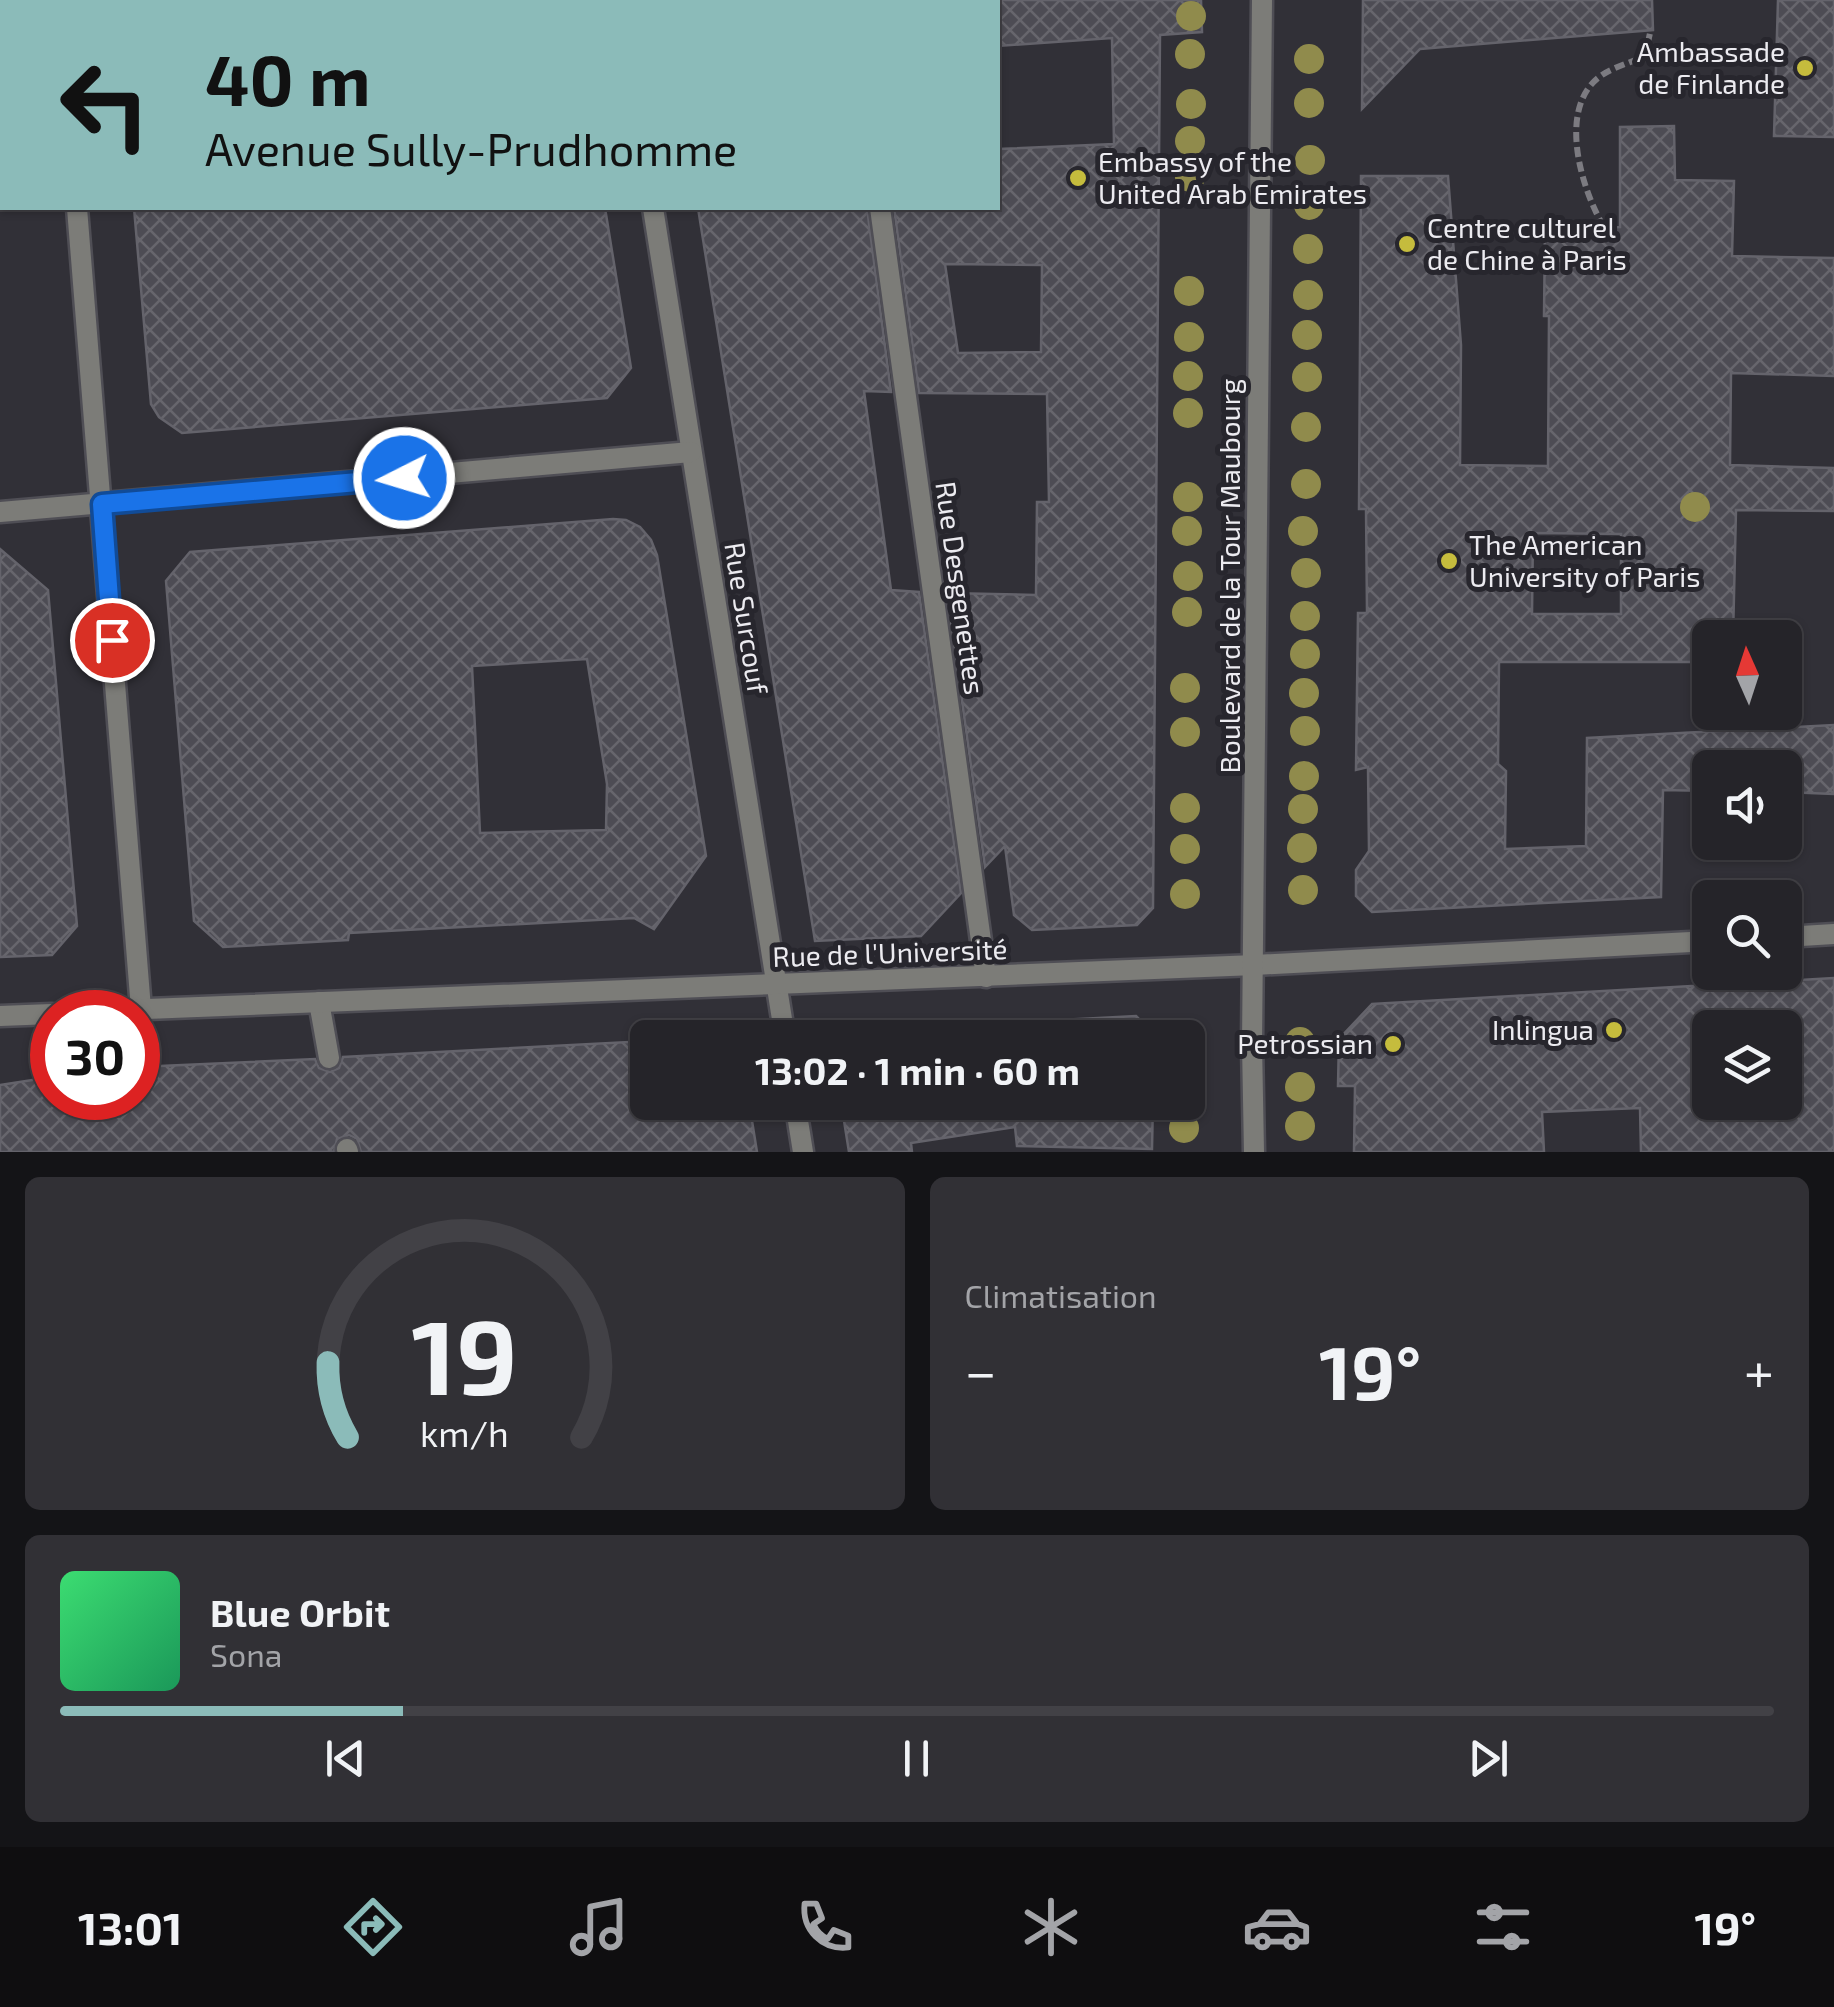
<!DOCTYPE html>
<html lang="fr">
<meta charset="utf-8">
<style>
:root{--surface:#252429;--page:#313035;--text:#f1f3f6;--muted:#a3a4a8;--line:#424146;--accent:#8bbbb9}
body{margin:0;font-family:"Exo 2",sans-serif;background:var(--page);color:var(--text);height:100vh;display:flex;flex-direction:column;font-size:38px;white-space:nowrap}
*{box-sizing:border-box;margin:0}
p{font-size:32px;color:var(--muted)}
.icon{flex:none;width:55px;height:55px;fill:none;stroke:currentColor;stroke-width:2;stroke-linecap:round;stroke-linejoin:round}
.map{position:relative;height:1152px;overflow:hidden}
.panel{display:flex;flex-direction:column;gap:25px;padding:25px;background:#141417;flex:1}
.panel>*{flex:none}
.hud{position:absolute;left:0px;top:0px;width:1000px;height:210px;box-shadow:0 2px 8px #0004,0 0 0 2px var(--line);background:#8bbbb9;color:#111;overflow:hidden}
.needle{width:65px;rotate:357deg}
.buttons{position:absolute;left:1692px;top:620px;display:grid;gap:20px}
.buttons a{display:grid;place-items:center;width:110px;height:110px;border-radius:15px;background:var(--surface);box-shadow:0 2px 8px #0004,0 0 0 2px var(--line);font-size:50px}
.speed{position:absolute;left:30px;top:990px;display:flex;gap:20px;font-size:50px;font-weight:700;text-align:center}
.speed>*{display:grid;place-content:center;width:130px;height:130px;border-radius:50%;background:var(--surface);box-shadow:0 2px 8px #0004,0 0 0 2px var(--line);line-height:1}
.speed .limit{border:15px solid #d22;background:#fff;color:#111}
.pin{position:absolute;display:grid;place-items:center;width:85px;height:85px;color:#fff;margin:-42px;border:5px solid #fff;border-radius:50%;box-shadow:0 2px 10px #0007}
.me{position:absolute;width:110px;margin:-55px;rotate:265deg;stroke-linejoin:round;filter:drop-shadow(0 0 8px #0008)}
.turn{display:flex;align-items:center;gap:35px;height:210px;padding:0 40px;font-size:45px}
.turn .icon{width:130px;height:130px;stroke-width:2.5}
.turn b{display:block;font-size:70px;line-height:85px}
.big{font-size:75px;font-weight:700;line-height:1.1}
.panel .tile{flex:1;display:flex;flex-direction:column;justify-content:center;gap:15px;min-width:0;padding:0 35px;border-radius:15px;background:var(--page)}
.panel .dial{align-items:center;gap:0}
.dial svg{height:260px;overflow:visible;fill:none;stroke:var(--line);stroke-width:7;stroke-linecap:round;text-anchor:middle}
.dial text{fill:var(--text);stroke:none}
.song{display:flex;align-items:center;gap:30px}
.cover{width:120px;height:120px;border-radius:15px;background:linear-gradient(135deg,hsl(140 70% 55%),hsl(150 70% 35%))}
.played{height:10px;border-radius:5px;background:linear-gradient(90deg,var(--accent) 20%,var(--line) 20%)}
.keys{display:flex;justify-content:space-around;direction:ltr}
.heat{display:flex;justify-content:space-between;align-items:center;font-size:55px;direction:ltr}
.panel .tiles{flex:1;display:grid;gap:25px;grid-template-columns:1fr 1fr}
.tile:last-child{grid-column:span 2}
.trip{position:absolute;left:630px;top:1020px;width:575px;height:100px;border-radius:15px;background:var(--surface);box-shadow:0 2px 8px #0004,0 0 0 2px var(--line);font-weight:700;line-height:100px;text-align:center}
.tab-bar{display:flex;height:160px;justify-content:space-around;align-items:center;background:#0f0e10;color:var(--muted)}
.tab-bar .icon{width:70px;height:70px}
.tab-bar .active{color:var(--accent)}
.tab-bar b{font-size:45px;color:var(--text)}
.map>svg:first-child{display:block}
.building{fill:url(#building-cross-hatch);stroke:#64636b;stroke-width:2.5;fill-rule:evenodd}
.lines{fill:none;stroke-linecap:round;stroke-linejoin:round}
.service-casing{stroke:#4f4e55;stroke-width:25}
.minor-casing{stroke:#4f4e55;stroke-width:25}
.tertiary-casing{stroke:#4f4e55;stroke-width:25}
.path{stroke:#7c7b81;stroke-width:6;stroke-dasharray:10 5;stroke-linecap:butt}
.service{stroke:#7c7c78;stroke-width:20}
.minor{stroke:#7c7c78;stroke-width:20}
.tertiary{stroke:#7c7c78;stroke-width:20}
.tree{fill:#908b4c}
.route-casing{stroke:#114b97;stroke-width:25}
.route{stroke:#1a73e8;stroke-width:18}
.poi-dot{fill:#c5bc3d;stroke:#27262d;stroke-width:4}
.labels{text-anchor:middle;stroke-width:10;stroke-linejoin:round;paint-order:stroke}
.poi-label{font-size:28px;fill:#ecebf0;stroke:#27262d;text-anchor:end}
.street-label{font-size:28px;fill:#ecebf0;stroke:#27262d}
</style>
<div class="map">
<svg width="1834" height="1152" viewBox="0 0 1834 1152">
<defs>
<pattern id="building-cross-hatch" width="8" height="8" patternUnits="userSpaceOnUse" patternTransform="scale(2.5)"><rect width="8" height="8" fill="#4d4c54"/><path d="M0 0l8 8M0 8l8-8" fill="none" stroke="#67666d"/></pattern>
</defs>
<rect width="100%" height="100%" fill="#313037"/>
<g class="building">
<path d="M 998,0 L 1201,0 L 1202,32 L 1160,35 L 1153,908 L 1137,925 L 1032,930 L 1014,915 L 1005,846 L 985,867 L 947,593 L 1036,595 L 1037,502 L 1049,502 L 1047,394 L 919,393 L 894,208 L 998,208 L 998,149 L 1114,144 L 1112,38 L 998,46 ZM 945,264 L 1042,265 L 1041,352 L 958,353 Z"/>
<path d="M 1363,0 L 1652,0 L 1653,30 L 1420,49 L 1362,109 Z"/>
<path d="M 1778,0 L 1834,0 L 1834,137 L 1774,136 Z"/>
<path d="M 1674,126 L 1675,180 L 1734,181 L 1732,256 L 1834,258 L 1834,376 L 1731,373 L 1730,465 L 1834,468 L 1834,511 L 1736,510 L 1733,638 L 1710,638 L 1710,662 L 1499,662 L 1498,764 L 1506,771 L 1505,849 L 1586,846 L 1587,738 L 1834,725 L 1834,794 L 1785,792 L 1785,768 L 1710,768 L 1710,791 L 1663,790 L 1661,897 L 1372,912 L 1356,896 L 1356,870 L 1369,851 L 1368,767 L 1356,770 L 1358,613 L 1367,613 L 1366,509 L 1359,509 L 1361,176 L 1448,176 L 1461,345 L 1460,465 L 1548,466 L 1549,316 L 1544,316 L 1545,229 L 1620,227 L 1620,127 ZM 1533,533 L 1621,534 L 1621,614 L 1532,614 Z"/>
<path d="M 134,208 L 605,208 L 631,368 L 607,398 L 182,433 L 159,417 L 151,404 Z"/>
<path d="M 698,208 L 867,208 L 891,392 L 864,391 L 891,590 L 919,592 L 961,893 L 921,936 L 815,941 Z"/>
<path d="M 613,519 L 626,520 L 640,527 L 651,540 L 657,555 L 706,856 L 654,929 L 634,918 L 349,933 L 348,940 L 223,947 L 194,921 L 166,581 L 190,552 ZM 587,659 L 607,784 L 606,830 L 480,833 L 472,666 Z"/>
<path d="M 0,549 L 48,590 L 77,926 L 52,955 L 0,957 Z"/>
<path d="M 1834,978 L 1834,1152 L 1641,1152 L 1640,1108 L 1542,1112 L 1544,1152 L 1354,1152 L 1355,1086 L 1338,1086 L 1339,1039 L 1372,1004 ZM 1710,1028 L 1785,1028 L 1785,1102 L 1710,1102 Z"/>
<path d="M 1136,1016 L 1153,1033 L 1153,1038 L 831,1038 L 830,1032 Z"/>
<path d="M 648,1041 L 648,1102 L 749,1102 L 757,1152 L 361,1152 L 357,1139 L 349,1135 L 337,1139 L 334,1152 L 0,1152 L 0,1085 L 52,1077 L 52,1098 L 138,1098 L 138,1067 L 315,1059 L 319,1068 L 330,1072 L 339,1068 L 343,1057 Z"/>
<path d="M 841,1102 L 1153,1102 L 1152,1149 L 1017,1146 L 1015,1127 L 911,1143 L 912,1152 L 849,1152 Z"/>
</g>
<g class="lines">
<defs>
<g id="service">
<path d="M 319,1002 L 329,1058"/>
<path d="M 347,1149 L 348,1152"/>
</g>
<g id="minor">
<path d="M 61,0 L 61,2"/>
<path d="M 620,0 L 621,2"/>
<path d="M 851,0 L 851,2"/>
<path d="M 77,208 L 141,1009"/>
<path d="M 653,208 L 785,1038"/>
<path d="M 880,208 L 986,977"/>
<path d="M 0,512 L 691,452"/>
<path d="M 1785,937 L 1834,934"/>
<path d="M 71,1012 L 1255,965 L 1710,941"/>
<path d="M 0,1016 L 52,1014"/>
<path d="M 795,1102 L 803,1152"/>
</g>
<path id="tertiary" d="M 1254,1152 L 1252,1044 L 1262,0"/>
</defs>
<use href="#service" class="service-casing"/>
<use href="#minor" class="minor-casing"/>
<use href="#tertiary" class="tertiary-casing"/>
<path class="path" d="M 1604,227 C 1581,189 1556,106 1602,75 C 1614,67 1632,62 1645,56 L 1650,33"/>
<use href="#service" class="service"/>
<use href="#minor" class="minor"/>
<use href="#tertiary" class="tertiary"/>
</g>
<g class="tree">
<circle cx="1191" cy="16" r="15"/>
<circle cx="1190" cy="54" r="15"/>
<circle cx="1309" cy="59" r="15"/>
<circle cx="1309" cy="103" r="15"/>
<circle cx="1191" cy="104" r="15"/>
<circle cx="1190" cy="141" r="15"/>
<circle cx="1310" cy="160" r="15"/>
<circle cx="1190" cy="177" r="15"/>
<circle cx="1309" cy="205" r="15"/>
<circle cx="1308" cy="249" r="15"/>
<circle cx="1189" cy="291" r="15"/>
<circle cx="1308" cy="295" r="15"/>
<circle cx="1307" cy="335" r="15"/>
<circle cx="1189" cy="337" r="15"/>
<circle cx="1188" cy="376" r="15"/>
<circle cx="1307" cy="377" r="15"/>
<circle cx="1188" cy="413" r="15"/>
<circle cx="1306" cy="427" r="15"/>
<circle cx="1306" cy="484" r="15"/>
<circle cx="1188" cy="497" r="15"/>
<circle cx="1695" cy="507" r="15"/>
<circle cx="1187" cy="531" r="15"/>
<circle cx="1303" cy="531" r="15"/>
<circle cx="1306" cy="573" r="15"/>
<circle cx="1188" cy="576" r="15"/>
<circle cx="1187" cy="612" r="15"/>
<circle cx="1305" cy="616" r="15"/>
<circle cx="1305" cy="654" r="15"/>
<circle cx="1185" cy="688" r="15"/>
<circle cx="1304" cy="693" r="15"/>
<circle cx="1305" cy="731" r="15"/>
<circle cx="1185" cy="732" r="15"/>
<circle cx="1304" cy="776" r="15"/>
<circle cx="1185" cy="808" r="15"/>
<circle cx="1303" cy="809" r="15"/>
<circle cx="1302" cy="848" r="15"/>
<circle cx="1185" cy="849" r="15"/>
<circle cx="1303" cy="890" r="15"/>
<circle cx="1185" cy="894" r="15"/>
<circle cx="1300" cy="1042" r="15"/>
<circle cx="1300" cy="1087" r="15"/>
<circle cx="1300" cy="1126" r="15"/>
<circle cx="1184" cy="1128" r="15"/>
</g>
<g class="lines">
<defs>
<path id="route" d="M 112,640 L 102,504 L 404,478"/>
</defs>
<use href="#route" class="route-casing"/>
<use href="#route" class="route"/>
</g>
<g class="poi-dot">
<circle cx="1805" cy="68" r="10"/>
<circle cx="1078" cy="178" r="10"/>
<circle cx="1407" cy="244" r="10"/>
<circle cx="1449" cy="561" r="10"/>
<circle cx="1614" cy="1030" r="10"/>
<circle cx="1393" cy="1044" r="10"/>
</g>
<g class="labels">
<g class="poi-label">
<text x="1785" y="62">Ambassade<tspan x="1785" dy="32">de Finlande</tspan></text>
<text x="1098" y="172" text-anchor="start">Embassy of the<tspan x="1098" dy="32">United Arab Emirates</tspan></text>
<text x="1427" y="238" text-anchor="start">Centre culturel<tspan x="1427" dy="32">de Chine à Paris</tspan></text>
<text x="1469" y="555" text-anchor="start">The American<tspan x="1469" dy="32">University of Paris</tspan></text>
<text x="1594" y="1040">Inlingua</text>
<text x="1373" y="1054">Petrossian</text>
</g>
<g class="street-label">
<text transform="translate(1230 576) rotate(-90)" y="10">Boulevard de la Tour Maubourg</text>
<text transform="translate(960 588) rotate(82)" y="10">Rue Desgenettes</text>
<text transform="translate(746 618) rotate(81)" y="10">Rue Surcouf</text>
<text transform="translate(890 953) rotate(-2)" y="10">Rue de l'Université</text>
</g>
</g>
</svg>
<div class="buttons">
<a><svg class="needle" viewBox="-14 -14 28 28"><path d="M0-13l5 13h-10z" fill="#e53935"/><path d="M0 13l5-13h-10z" fill="#a3a4a8"/></svg></a>
<a><svg class="icon" aria-label="sound" viewBox="0 0 24 24"><path d="M4 9h4l5-4v14l-5-4H4zM17 9q2 3 0 6"/></svg></a>
<a><svg class="icon" aria-label="search" viewBox="0 0 24 24"><circle cx="10" cy="10" r="6"/><path d="M15 15l6 6"/></svg></a>
<a><svg class="icon" aria-label="layers" viewBox="0 0 24 24"><path d="M12 4l9 5-9 5-9-5zM3 14l9 5 9-5"/></svg></a>
</div>
<div class="speed"><div class="limit">30</div></div>
<div class="pin" style="left:112px;top:640px;background:#d93025"><svg class="icon" aria-label="arrive" viewBox="0 0 24 24"><path d="M6 21V4h12l-3 4 3 4H6"/></svg></div>
<svg class="me" style="left:404px;top:478px" viewBox="-20 -20 40 40"><circle r="17" fill="#1a73e8" stroke="#fff" stroke-width="3"/><path d="M0-11L8 9 0 5-8 9z" fill="#fff"/></svg>
<div class="trip">13:02 · 1 min · 60 m</div>
<div class="hud">
<div class="turn"><svg class="icon" aria-label="left" viewBox="0 0 24 24"><path d="M17 20v-9H6M10 6l-5 5 5 5"/></svg><div><b>40 m</b>Avenue Sully-Prudhomme</div></div>
</div>
</div>
<section class="panel">
<div class="tiles">
<div class="tile dial"><svg viewBox="0 0 100 80">
<path d="M14 69A42 42 0 1 1 86 69"/>
<path d="M14 69A42 42 0 0 1 8 46" stroke="#8bbbb9"/>
<text x="50" y="56" font-size="32" font-weight="700">19</text>
<text x="50" y="72" font-size="11">km/h</text>
</svg></div>
<div class="tile"><p>Climatisation</p>
<div class="heat"><a>−</a><b class="big">19°</b><a>+</a></div>
</div>
<div class="tile">
<div class="song"><i class="cover"></i><div><b>Blue Orbit</b><p>Sona</p></div></div>
<div class="played"></div>
<div class="keys"><svg class="icon" aria-label="previous" viewBox="0 0 24 24"><path d="M18 5L8 12l10 7zM5 5v14"/></svg><svg class="icon" aria-label="pause" viewBox="0 0 24 24"><path d="M8 5v14M16 5v14"/></svg><svg class="icon" aria-label="next" viewBox="0 0 24 24"><path d="M6 5l10 7-10 7zM19 5v14"/></svg></div>
</div>
</div>
</section>
<nav class="tab-bar">
<b>13:01</b>
<svg class="icon active" aria-label="directions" viewBox="0 0 24 24"><path d="M12 3l9 9-9 9-9-9zM9 14v-3h6M13 9l2 2-2 2"/></svg>
<svg class="icon" aria-label="music" viewBox="0 0 24 24"><path d="M9 18V5l10-2v13"/><circle cx="6" cy="18" r="3"/><circle cx="16" cy="16" r="3"/></svg>
<svg class="icon" aria-label="phone" viewBox="0 0 24 24"><path d="M5 4h4l2 5-3 2q2 4 5 5l2-3 5 2v4C11 20 4 13 5 4z"/></svg>
<svg class="icon" aria-label="climate" viewBox="0 0 24 24"><path d="M12 3v18M4 7l16 10M4 17L20 7"/></svg>
<svg class="icon" aria-label="car" viewBox="0 0 24 24"><path d="M5 17H2v-5l4-1 3-4h7l3 4 3 1v5h-3M9 17h6M6 11h13"/><circle cx="7" cy="17" r="2"/><circle cx="17" cy="17" r="2"/></svg>
<svg class="icon" aria-label="filters" viewBox="0 0 24 24"><path d="M4 7h16M4 17h16"/><circle cx="9" cy="7" r="2"/><circle cx="15" cy="17" r="2"/></svg>
<b>19°</b>
</nav>
